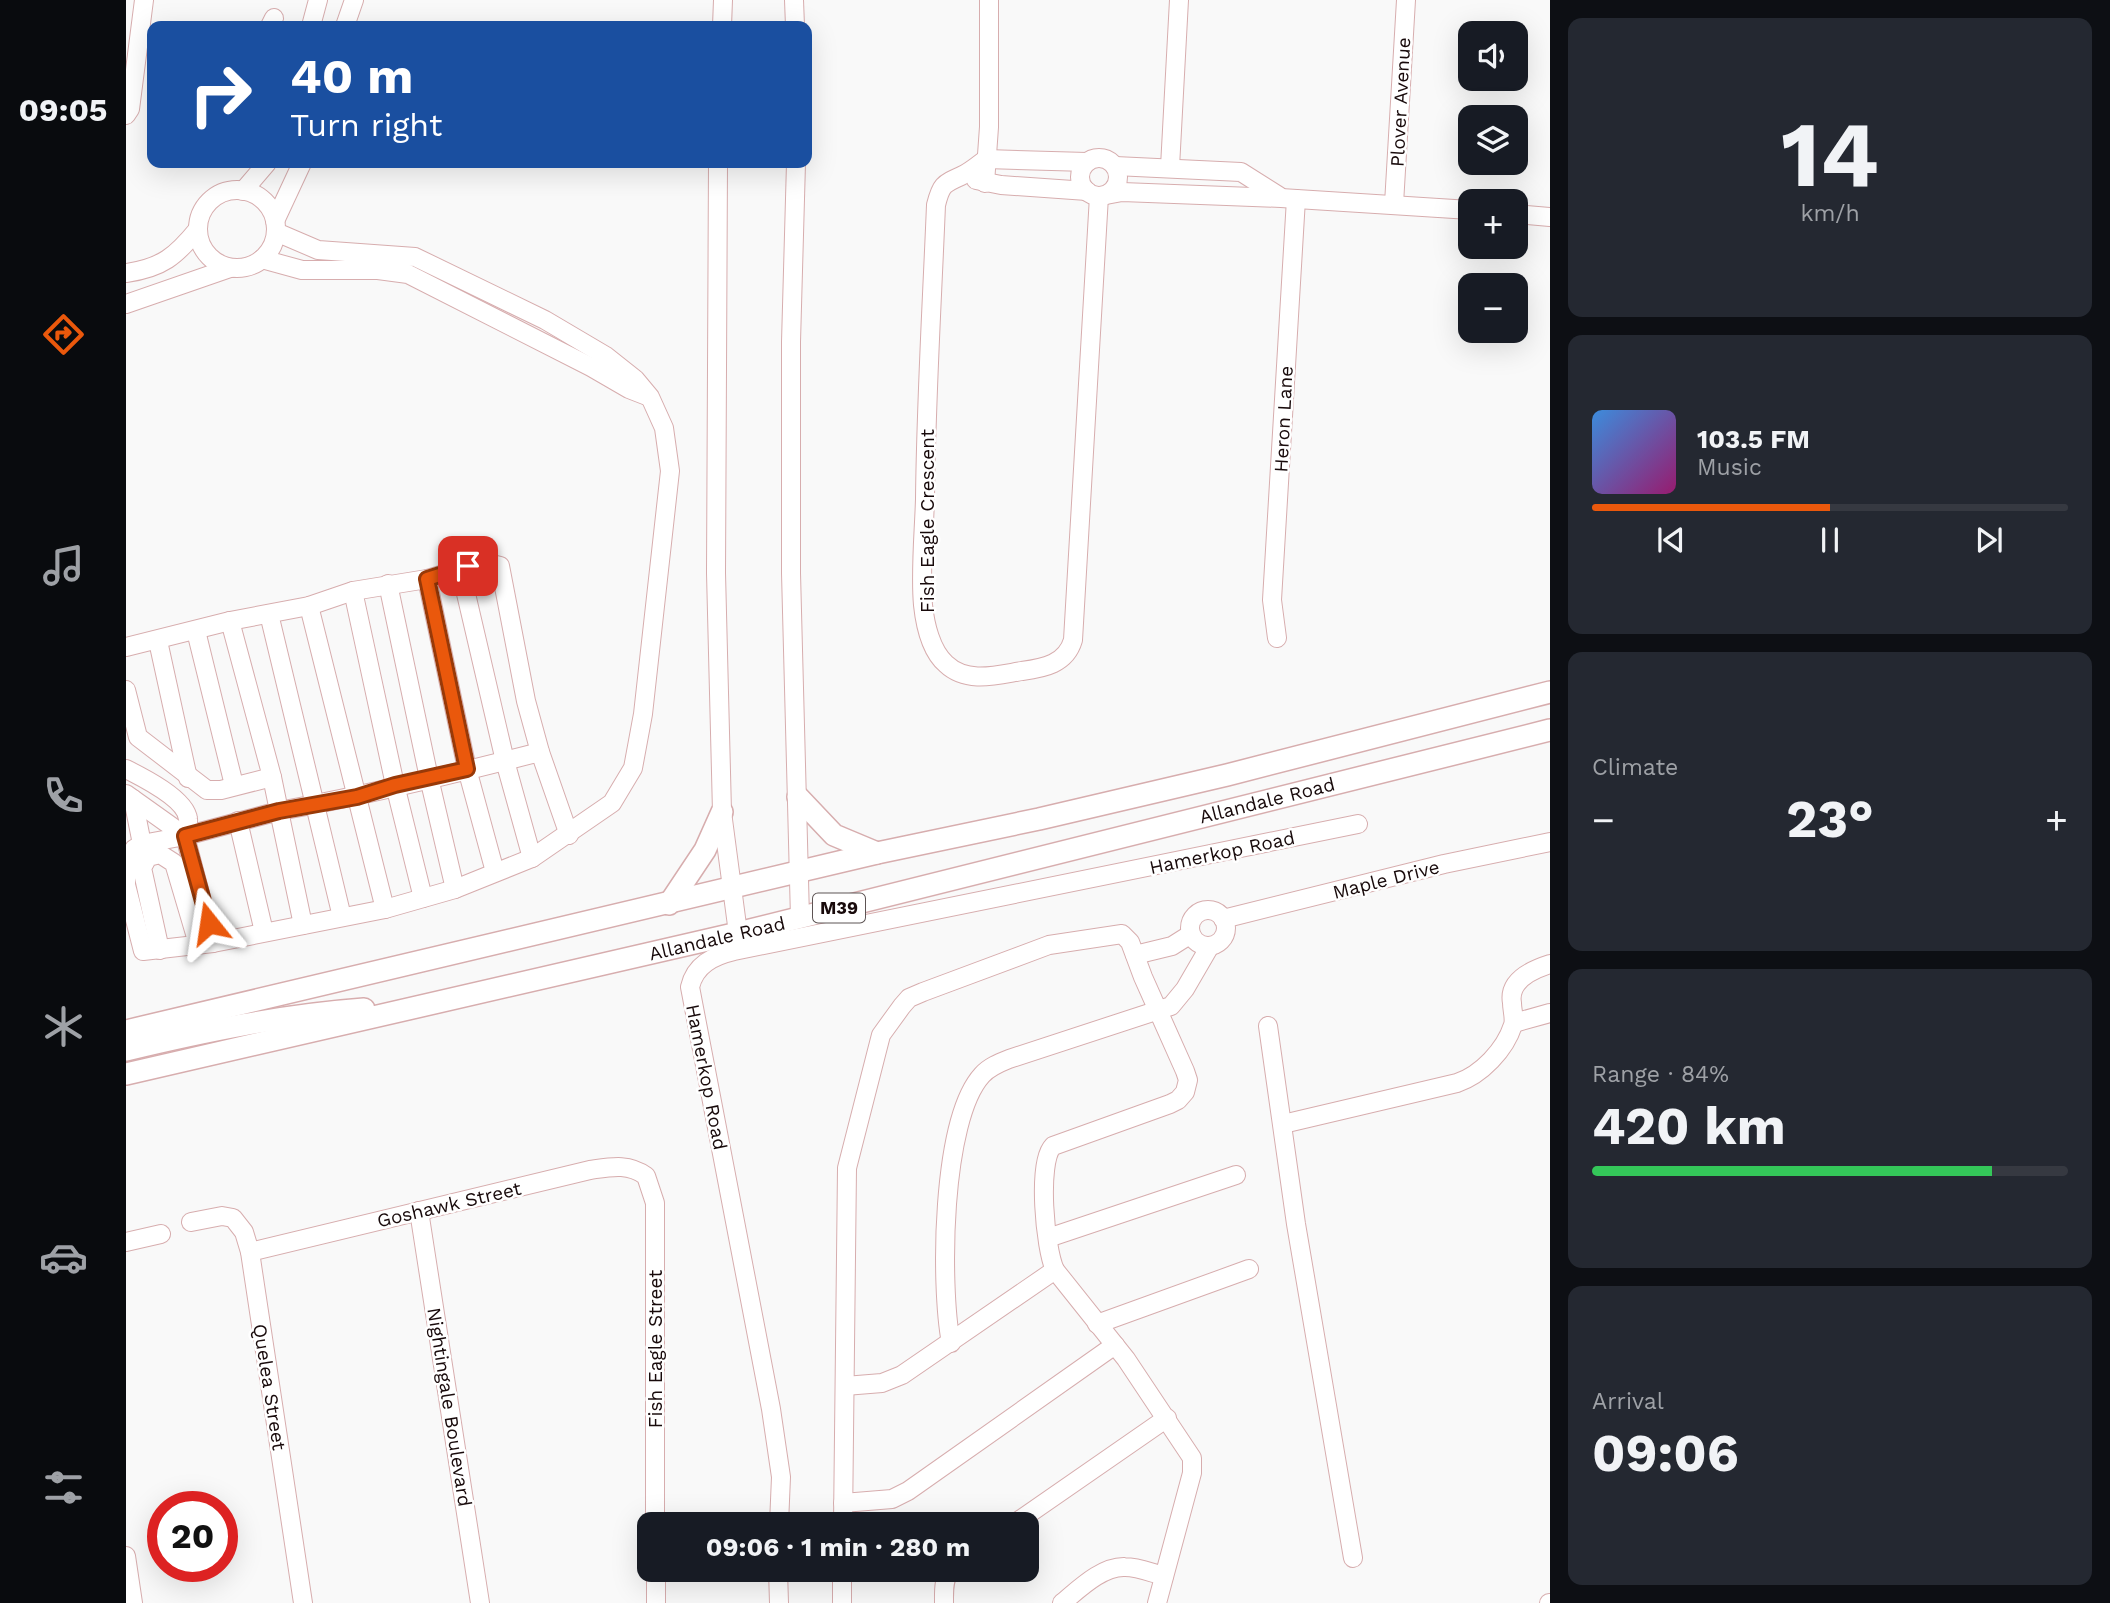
<!DOCTYPE html>
<meta charset="utf-8">
<style>
:root{--surface:#171b24;--page:#242831;--text:#f1f3f6;--muted:#9ea1a6;--line:#363941;--accent:#ea580c}
body{margin:0;font-family:"Work Sans",sans-serif;background:var(--page);color:var(--text);height:100vh;display:flex;flex-direction:column;font-size:26px;white-space:nowrap}
*{box-sizing:border-box;margin:0}
p{font-size:23px;color:var(--muted)}
.icon{flex:none;width:38px;height:38px;fill:none;stroke:currentColor;stroke-width:2;stroke-linecap:round;stroke-linejoin:round}
.map{position:relative;flex:1;overflow:hidden}
.drawer{display:flex;flex-direction:column;gap:18px;padding:18px;background:#0d0f14;width:560px}
.drawer>*{flex:none}
.top-card{position:absolute;left:21px;top:21px;width:665px;height:147px;border-radius:14px;box-shadow:0 7px 28px #0002;background:#1a4fa0;color:#fff;overflow:hidden}
.tools{position:absolute;left:1332px;top:21px;display:grid;gap:14px}
.tools a{display:grid;place-items:center;width:70px;height:70px;border-radius:14px;background:var(--surface);box-shadow:0 7px 28px #0002;font-size:35px}
.speed{position:absolute;left:21px;top:1491px;display:flex;gap:14px;font-size:35px;font-weight:700;text-align:center}
.speed>*{display:grid;place-content:center;width:91px;height:91px;border-radius:50%;background:var(--surface);box-shadow:0 7px 28px #0002;line-height:1}
.speed .limit{border:10px solid #d22;background:#fff;color:#111}
.pin{position:absolute;display:grid;place-items:center;width:60px;height:60px;color:#fff;margin:-30px;border-radius:14px;box-shadow:0 4px 10px #0006}
.me{position:absolute;width:77px;margin:-38px;rotate:345deg;stroke-linejoin:round;filter:drop-shadow(0 0 5px #0008)}
.turn{display:flex;align-items:center;gap:24px;height:147px;padding:0 28px;font-size:32px}
.turn .icon{width:91px;height:91px;stroke-width:2.5}
.turn b{display:block;font-size:49px;line-height:60px}
.big{font-size:52px;font-weight:700;line-height:1.1}
.drawer .widget{flex:1;display:flex;flex-direction:column;justify-content:center;gap:10px;min-width:0;padding:0 24px;border-radius:14px;background:var(--page)}
.drawer .dial{align-items:center;gap:0}
.dial b{font-size:91px;line-height:1}
.song{display:flex;align-items:center;gap:21px}
.cover{width:84px;height:84px;border-radius:10px;background:linear-gradient(135deg,hsl(210 70% 55%),hsl(320 70% 35%))}
.played{height:7px;border-radius:4px;background:linear-gradient(90deg,var(--accent) 50%,var(--line) 50%)}
.keys{display:flex;justify-content:space-around;direction:ltr}
.heat{display:flex;justify-content:space-between;align-items:center;font-size:38px;direction:ltr}
.charge{height:10px;border-radius:5px;background:linear-gradient(90deg,#34c759 84%,var(--line) 0)}
.trip{position:absolute;left:511px;top:1512px;width:402px;height:70px;border-radius:14px;background:var(--surface);box-shadow:0 7px 28px #0002;font-weight:700;line-height:70px;text-align:center}
main{display:flex;flex:1;min-height:0}
.menu{display:flex;flex-direction:column;width:126px;justify-content:space-around;align-items:center;background:#090b0e;color:var(--muted)}
.menu .icon{width:49px;height:49px}
.menu .selected{color:var(--accent)}
.menu b{font-size:32px;color:var(--text)}
.map>svg:first-child{display:block}
.lines{fill:none;stroke-linecap:round;stroke-linejoin:round}
.minor-casing{stroke:#d7adae;stroke-width:20}
.major-casing{stroke:#d7adae;stroke-width:24}
.minor{stroke:#fff;stroke-width:18}
.major{stroke:#fff;stroke-width:21}
.route-casing{stroke:#983908;stroke-width:18}
.route{stroke:#ea580c;stroke-width:12}
.labels{text-anchor:middle;stroke-width:5;stroke-linejoin:round;paint-order:stroke}
.shield{fill:#fff;stroke:#5d5454;stroke-width:2}
.shield-label{font-size:18px;font-weight:bold;fill:#180a0b}
.street-label{font-size:19px;fill:#180a0b;stroke:#fff}
</style>
<main>
<nav class="menu">
<b>09:05</b>
<svg class="icon selected" aria-label="directions" viewBox="0 0 24 24"><path d="M12 3l9 9-9 9-9-9zM9 14v-3h6M13 9l2 2-2 2"/></svg>
<svg class="icon" aria-label="music" viewBox="0 0 24 24"><path d="M9 18V5l10-2v13"/><circle cx="6" cy="18" r="3"/><circle cx="16" cy="16" r="3"/></svg>
<svg class="icon" aria-label="phone" viewBox="0 0 24 24"><path d="M5 4h4l2 5-3 2q2 4 5 5l2-3 5 2v4C11 20 4 13 5 4z"/></svg>
<svg class="icon" aria-label="climate" viewBox="0 0 24 24"><path d="M12 3v18M4 7l16 10M4 17L20 7"/></svg>
<svg class="icon" aria-label="car" viewBox="0 0 24 24"><path d="M5 17H2v-5l4-1 3-4h7l3 4 3 1v5h-3M9 17h6M6 11h13"/><circle cx="7" cy="17" r="2"/><circle cx="17" cy="17" r="2"/></svg>
<svg class="icon" aria-label="filters" viewBox="0 0 24 24"><path d="M4 7h16M4 17h16"/><circle cx="9" cy="7" r="2"/><circle cx="15" cy="17" r="2"/></svg>
</nav>
<div class="map">
<svg width="1424" height="1603" viewBox="0 0 1424 1603">
<rect width="100%" height="100%" fill="#f9f9f9"/>
<g class="lines">
<defs>
<g id="minor">
<path d="M 668,0 L 669,26"/>
<path d="M 144,26 L 148,18"/>
<path d="M 185,26 L 192,0"/>
<path d="M 219,26 L 228,0"/>
<path d="M 596,26 L 597,0"/>
<path d="M 0,115 L 4,109 L 18,0"/>
<circle cx="973" cy="177" r="19"/>
<path d="M 860,159 C 852,165 844,172 835,176 C 817,184 815,185 810,205 C 806,303 800,401 799,499 C 798,533 794,572 797,605 C 799,624 805,651 820,664 C 841,684 871,675 896,671 C 918,668 940,664 947,640 L 973,196"/>
<path d="M 860,159 L 961,162"/>
<path d="M 592,163 L 590,573 L 596,812 L 612,933"/>
<path d="M 670,163 L 665,342 L 665,573 L 674,918"/>
<path d="M 989,166 L 1115,172 L 1153,196"/>
<path d="M 1044,167 L 1053,0"/>
<path d="M 850,180 L 875,185 L 961,191"/>
<path d="M 859,183 L 863,127 L 863,0"/>
<circle cx="111" cy="229" r="39"/>
<path d="M 117,191 L 141,163"/>
<path d="M 980,195 L 996,192 L 1155,198 L 1344,210"/>
<path d="M 1268,204 L 1280,0"/>
<path d="M 1390,214 L 1424,217"/>
<path d="M 149,221 L 176,163"/>
<path d="M 136,259 L 176,270 L 252,270 L 282,274 L 465,367 L 503,389 L 521,396"/>
<path d="M 0,273 C 36,268 50,256 72,229"/>
<path d="M 0,304 L 104,268"/>
<path d="M 334,568 L 379,761 L 406,858"/>
<path d="M 301,579 L 341,769 L 369,872"/>
<path d="M 262,584 L 303,778 L 329,889"/>
<path d="M 227,591 L 269,785 L 297,898"/>
<path d="M 183,606 L 259,909"/>
<path d="M 143,614 L 216,917"/>
<path d="M 70,631 L 108,785"/>
<path d="M 1151,638 L 1146,600 L 1170,199"/>
<path d="M 32,641 L 62,778"/>
<path d="M 0,647 L 104,621 L 183,606 L 227,591 L 301,579 L 358,562 L 374,566 L 400,701 L 414,752 L 443,835"/>
<path d="M 0,690 L 12,737 L 81,790 L 95,790 L 146,777 L 104,621"/>
<path d="M 0,769 C 16,777 60,799 62,819 C 63,823 60,831 59,836 L 87,943 L 17,951 L 0,885 L 0,862 L 8,849 L 16,844 L 59,836 L 153,811 L 177,925"/>
<path d="M 146,777 L 153,811 C 241,795 328,774 414,752"/>
<path d="M 0,794 L 59,836"/>
<path d="M 7,799 L 16,844"/>
<path d="M 112,821 L 138,932"/>
<circle cx="1082" cy="928" r="18"/>
<path d="M 1097,919 L 1318,864 L 1424,842"/>
<path d="M 87,943 L 259,909 L 329,889 L 406,858 L 486,803 L 507,768 L 517,714 L 544,471 L 538,428 L 524,397 L 509,379 L 480,356 L 419,320 L 289,257 L 192,250 L 150,232"/>
<path d="M 34,950 L 16,868 L 22,857 L 34,854 L 48,863 L 72,944"/>
<path d="M 1009,955 L 1046,946 L 1065,934"/>
<path d="M 1388,1023 L 1424,1013"/>
<path d="M 1142,1026 L 1170,1224 L 1227,1558"/>
<path d="M 1157,1124 L 1331,1083 C 1355,1075 1379,1050 1387,1025 C 1389,1019 1386,1010 1386,1003 C 1382,981 1405,970 1424,964"/>
<path d="M 293,1211 L 354,1603"/>
<path d="M 65,1222 L 96,1216 L 107,1218 L 118,1232 L 124,1252 L 177,1603"/>
<path d="M 922,1238 L 1110,1175"/>
<path d="M 0,1242 L 35,1234"/>
<path d="M 124,1252 L 464,1170 C 485,1167 502,1163 520,1176 L 529,1203 L 529,1524"/>
<path d="M 971,1324 L 1123,1269"/>
<path d="M 825,1343 C 814,1285 815,1120 856,1075 C 863,1067 873,1063 883,1059 L 1045,1006 L 1059,989 L 1084,946"/>
<path d="M 719,1386 L 756,1383 L 776,1375 L 929,1270"/>
<path d="M 717,1503 L 766,1499 L 782,1491 L 989,1345"/>
<path d="M 653,1524 L 655,1477 L 645,1409 L 564,987 C 569,965 587,956 608,951 L 1232,824"/>
<path d="M 717,1524 L 721,1168 L 755,1035 L 776,1006 L 783,998 L 797,992 L 923,945 L 996,934 L 1004,942 L 1017,977 L 1059,1071 L 1062,1080 L 1059,1092 L 1052,1100 L 1044,1104 L 927,1146 C 911,1162 919,1249 929,1270 L 1000,1359 L 1066,1458 L 1066,1473 L 1031,1603"/>
<path d="M 888,1524 L 1041,1418"/>
<path d="M 0,1556 L 7,1603"/>
<path d="M 530,1570 L 530,1603"/>
<path d="M 652,1570 L 653,1603"/>
<path d="M 716,1603 L 716,1570"/>
<path d="M 818,1603 C 818,1592 817,1578 825,1570"/>
<path d="M 936,1603 C 953,1589 976,1566 999,1567 C 1012,1567 1026,1573 1038,1576"/>
<path d="M 1423,1603 L 1424,1603"/>
</g>
<g id="major">
<path d="M 672,797 L 708,835 L 751,853"/>
<path d="M 543,904 L 579,850 L 596,812"/>
<path d="M 0,1031 L 751,853 L 913,819 L 1101,775 L 1424,692"/>
<path d="M 0,1050 C 79,1031 157,1015 238,1009"/>
<path d="M 0,1074 L 612,933 L 1424,730"/>
</g>
</defs>
<use href="#minor" class="minor-casing"/>
<use href="#major" class="major-casing"/>
<use href="#minor" class="minor"/>
<use href="#major" class="major"/>
</g>
<g class="lines">
<defs>
<path id="route" d="M 83,923 L 59,836 L 153,811 L 231,797 L 269,785 L 341,769 L 301,579 L 342,566"/>
</defs>
<use href="#route" class="route-casing"/>
<use href="#route" class="route"/>
</g>
<g class="labels">
<rect class="shield" x="687" y="893.5" width="52" height="29" rx="5"/>
<g class="shield-label">
<text x="713" y="914">M39</text>
</g>
<g class="street-label">
<text transform="translate(1274 102) rotate(-87)" y="7">Plover Avenue</text>
<text transform="translate(1157 419) rotate(-87)" y="7">Heron Lane</text>
<text transform="translate(801 521) rotate(-90)" y="7">Fish Eagle Crescent</text>
<text transform="translate(1141 800) rotate(-14)" y="7">Allandale Road</text>
<text transform="translate(1096 852) rotate(-12)" y="7">Hamerkop Road</text>
<text transform="translate(1260 879) rotate(-14)" y="7">Maple Drive</text>
<text transform="translate(591 938) rotate(-13)" y="7">Allandale Road</text>
<text transform="translate(581 1077) rotate(79)" y="7">Hamerkop Road</text>
<text transform="translate(323 1204) rotate(-13)" y="7">Goshawk Street</text>
<text transform="translate(529 1349) rotate(-90)" y="7">Fish Eagle Street</text>
<text transform="translate(144 1387) rotate(81)" y="7">Quelea Street</text>
<text transform="translate(324 1407) rotate(81)" y="7">Nightingale Boulevard</text>
</g>
</g>
</svg>
<div class="tools">
<a><svg class="icon" aria-label="sound" viewBox="0 0 24 24"><path d="M4 9h4l5-4v14l-5-4H4zM17 9q2 3 0 6"/></svg></a>
<a><svg class="icon" aria-label="layers" viewBox="0 0 24 24"><path d="M12 4l9 5-9 5-9-5zM3 14l9 5 9-5"/></svg></a>
<a>+</a>
<a>−</a>
</div>
<div class="speed"><div class="limit">20</div></div>
<div class="pin" style="left:342px;top:566px;background:#d93025"><svg class="icon" aria-label="arrive" viewBox="0 0 24 24"><path d="M6 21V4h12l-3 4 3 4H6"/></svg></div>
<svg class="me" style="left:83px;top:923px" viewBox="-20 -20 40 40"><path d="M0-17L14 15 0 8-14 15z" fill="#ea580c" stroke="#fff" stroke-width="4"/></svg>
<div class="trip">09:06 · 1 min · 280 m</div>
<div class="top-card">
<div class="turn"><svg class="icon" aria-label="right" viewBox="0 0 24 24"><path d="M7 20v-9h11M14 6l5 5-5 5"/></svg><div><b>40 m</b>Turn right</div></div>
</div>
</div>
<section class="drawer">
<div class="widget dial"><b>14</b><p>km/h</p></div>
<div class="widget">
<div class="song"><i class="cover"></i><div><b>103.5 FM</b><p>Music</p></div></div>
<div class="played"></div>
<div class="keys"><svg class="icon" aria-label="previous" viewBox="0 0 24 24"><path d="M18 5L8 12l10 7zM5 5v14"/></svg><svg class="icon" aria-label="pause" viewBox="0 0 24 24"><path d="M8 5v14M16 5v14"/></svg><svg class="icon" aria-label="next" viewBox="0 0 24 24"><path d="M6 5l10 7-10 7zM19 5v14"/></svg></div>
</div>
<div class="widget"><p>Climate</p>
<div class="heat"><a>−</a><b class="big">23°</b><a>+</a></div>
</div>
<div class="widget"><p>Range · 84%</p><b class="big">420 km</b><div class="charge"></div></div>
<div class="widget"><p>Arrival</p><b class="big">09:06</b></div>
</section>
</main>
